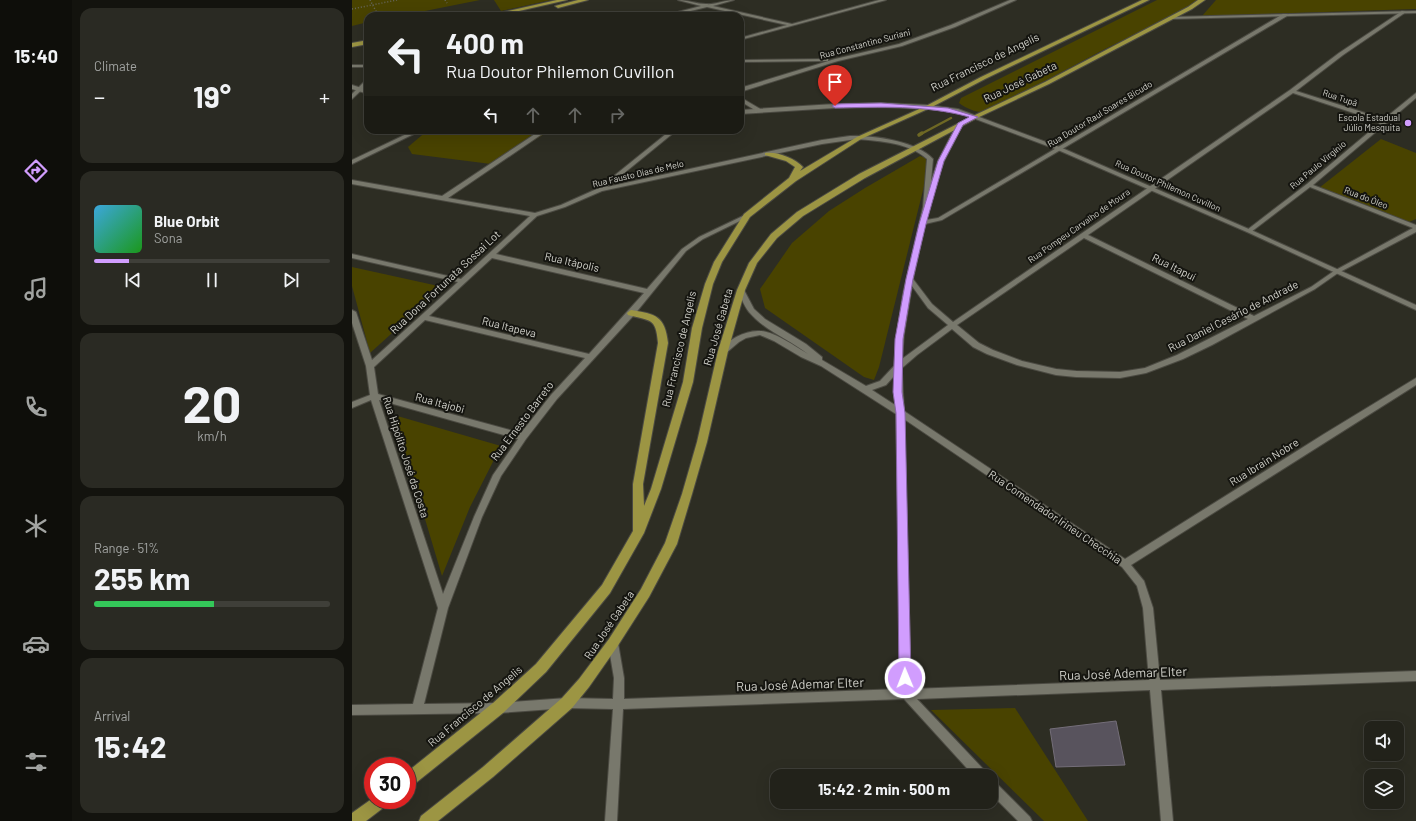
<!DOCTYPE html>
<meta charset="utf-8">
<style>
:root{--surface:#22221a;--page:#2a2a23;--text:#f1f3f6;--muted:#a2a4a2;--line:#3f3f39;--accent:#d19dfe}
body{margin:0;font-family:Barlow,sans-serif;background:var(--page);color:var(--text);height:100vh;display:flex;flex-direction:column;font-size:15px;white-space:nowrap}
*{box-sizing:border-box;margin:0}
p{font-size:13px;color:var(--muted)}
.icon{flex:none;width:22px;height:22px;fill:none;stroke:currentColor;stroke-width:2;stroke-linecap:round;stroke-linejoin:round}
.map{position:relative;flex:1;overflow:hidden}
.details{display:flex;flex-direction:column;gap:8px;padding:8px;background:#13130e;width:280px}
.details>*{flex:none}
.banner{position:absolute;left:12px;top:12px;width:380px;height:122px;border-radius:12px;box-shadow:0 4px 16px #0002,0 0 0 1px var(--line);background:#22221a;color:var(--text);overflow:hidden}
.controls{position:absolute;left:1012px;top:721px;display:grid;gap:8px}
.controls a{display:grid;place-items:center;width:40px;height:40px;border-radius:8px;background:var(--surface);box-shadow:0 4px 16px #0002,0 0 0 1px var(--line);font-size:20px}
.speed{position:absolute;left:12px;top:757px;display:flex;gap:8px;font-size:20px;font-weight:700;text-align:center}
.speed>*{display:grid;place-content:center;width:52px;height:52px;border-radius:50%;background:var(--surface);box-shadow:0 4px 16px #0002,0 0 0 1px var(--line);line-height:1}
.speed .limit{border:6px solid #d22;background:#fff;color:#111}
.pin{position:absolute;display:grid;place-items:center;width:34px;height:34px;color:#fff;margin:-41px -17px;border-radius:50% 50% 50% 0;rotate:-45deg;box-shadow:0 0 4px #0007}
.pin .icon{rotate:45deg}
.me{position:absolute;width:44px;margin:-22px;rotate:359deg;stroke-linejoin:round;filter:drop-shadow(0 0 3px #0008)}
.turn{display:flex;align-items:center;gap:14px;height:84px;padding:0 16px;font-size:18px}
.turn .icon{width:52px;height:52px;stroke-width:2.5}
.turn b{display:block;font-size:28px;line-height:34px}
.lanes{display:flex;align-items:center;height:38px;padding:0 16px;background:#0003;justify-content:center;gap:20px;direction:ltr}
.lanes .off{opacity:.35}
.big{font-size:30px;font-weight:700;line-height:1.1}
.details .card{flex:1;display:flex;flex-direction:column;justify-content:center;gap:6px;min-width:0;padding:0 14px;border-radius:12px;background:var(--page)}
.details .dial{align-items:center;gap:0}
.dial b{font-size:52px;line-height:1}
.song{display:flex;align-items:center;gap:12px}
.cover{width:48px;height:48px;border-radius:6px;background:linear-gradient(135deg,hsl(200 70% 55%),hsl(120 70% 35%))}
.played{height:4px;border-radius:2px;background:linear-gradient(90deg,var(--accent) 15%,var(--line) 15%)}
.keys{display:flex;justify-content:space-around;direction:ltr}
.heat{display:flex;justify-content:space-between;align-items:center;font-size:22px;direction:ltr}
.charge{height:6px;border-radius:3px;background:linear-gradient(90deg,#34c759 51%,var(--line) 0)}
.trip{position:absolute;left:418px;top:769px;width:228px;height:40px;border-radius:12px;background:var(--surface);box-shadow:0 4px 16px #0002,0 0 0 1px var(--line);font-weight:700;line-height:40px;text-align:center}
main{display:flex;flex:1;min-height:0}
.tab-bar{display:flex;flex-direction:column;width:72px;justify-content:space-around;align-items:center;background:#0e0e0a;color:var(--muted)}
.tab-bar .icon{width:28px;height:28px}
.tab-bar .selected{color:var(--accent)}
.tab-bar b{font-size:18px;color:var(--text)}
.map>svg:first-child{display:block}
.green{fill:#494300}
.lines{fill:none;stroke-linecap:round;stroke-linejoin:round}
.stream-far1{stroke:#6e6824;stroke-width:2.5}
.stream{stroke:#6e6824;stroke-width:3.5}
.building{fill:#58535d;stroke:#746e79}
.minor-casing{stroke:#4b4a42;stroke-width:2}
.tertiary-casing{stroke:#4b4a42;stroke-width:2}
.primary-casing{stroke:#4b4a42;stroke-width:2}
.path{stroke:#67675e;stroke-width:1.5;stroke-dasharray:1 2;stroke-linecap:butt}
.minor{fill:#78786c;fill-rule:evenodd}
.tertiary{fill:#78786c;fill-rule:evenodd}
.primary{fill:#9c9543;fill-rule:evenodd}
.route{fill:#d19dfe;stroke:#8866a5}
.poi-dot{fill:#d19dfe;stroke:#151510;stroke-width:1.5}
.labels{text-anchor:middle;stroke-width:4;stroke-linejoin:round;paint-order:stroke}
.far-street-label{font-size:9px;fill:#d3d3cc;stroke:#151510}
.far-poi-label{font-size:9px;fill:#d3d3cc;stroke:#151510;text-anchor:end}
.street-label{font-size:11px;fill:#d3d3cc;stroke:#151510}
.near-street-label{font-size:13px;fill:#d3d3cc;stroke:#151510}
</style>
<main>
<nav class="tab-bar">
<b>15:40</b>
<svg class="icon selected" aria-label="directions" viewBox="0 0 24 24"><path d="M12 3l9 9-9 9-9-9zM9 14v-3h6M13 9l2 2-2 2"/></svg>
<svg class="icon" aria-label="music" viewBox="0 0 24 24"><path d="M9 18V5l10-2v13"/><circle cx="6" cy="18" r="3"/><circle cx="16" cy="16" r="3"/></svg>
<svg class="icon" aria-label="phone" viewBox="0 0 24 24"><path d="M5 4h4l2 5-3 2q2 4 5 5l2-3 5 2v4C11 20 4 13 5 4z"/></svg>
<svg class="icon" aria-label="climate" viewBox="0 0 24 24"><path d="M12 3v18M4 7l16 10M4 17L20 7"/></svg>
<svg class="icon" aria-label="car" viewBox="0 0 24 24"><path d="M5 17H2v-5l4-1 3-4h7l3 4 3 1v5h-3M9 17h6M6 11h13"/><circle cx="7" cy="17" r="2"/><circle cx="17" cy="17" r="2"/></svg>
<svg class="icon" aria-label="filters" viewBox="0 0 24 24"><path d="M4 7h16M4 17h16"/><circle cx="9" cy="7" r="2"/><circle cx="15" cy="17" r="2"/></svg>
</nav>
<section class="details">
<div class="card"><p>Climate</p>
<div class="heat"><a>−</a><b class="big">19°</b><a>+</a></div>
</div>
<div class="card">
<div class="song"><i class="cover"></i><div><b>Blue Orbit</b><p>Sona</p></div></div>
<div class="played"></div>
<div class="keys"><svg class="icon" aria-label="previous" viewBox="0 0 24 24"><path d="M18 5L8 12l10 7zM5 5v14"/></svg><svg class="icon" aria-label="pause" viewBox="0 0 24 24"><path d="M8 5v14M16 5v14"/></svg><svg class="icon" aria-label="next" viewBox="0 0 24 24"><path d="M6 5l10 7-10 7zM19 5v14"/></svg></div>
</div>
<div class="card dial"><b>20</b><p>km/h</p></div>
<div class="card"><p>Range · 51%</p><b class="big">255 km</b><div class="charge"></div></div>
<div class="card"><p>Arrival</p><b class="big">15:42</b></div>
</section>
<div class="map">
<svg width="1064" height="821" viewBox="0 0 1064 821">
<rect width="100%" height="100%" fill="#2d2d23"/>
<g class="green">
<path d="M 0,0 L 128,0 L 48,16 L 16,16 L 16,22 L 0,26 Z"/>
<path d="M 142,0 L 199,0 L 149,11 Z"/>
<path d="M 805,0 L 849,0 L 835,9 L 753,49 L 635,112 C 625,113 615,109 607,103 L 609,98 Z"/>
<path d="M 864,0 L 1064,0 L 1064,9 L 850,16 Z"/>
<path d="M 76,130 L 199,130 L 153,158 L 139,164 L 60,154 L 56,147 Z"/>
<path d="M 1029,139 L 1064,153 L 1064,219 L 1057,222 L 967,188 Z"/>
<path d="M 568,156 L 574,158 L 577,166 L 527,367 L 522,380 L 512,377 L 413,308 L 408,289 L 440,243 L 477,211 L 513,188 Z"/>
<path d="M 0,267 L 91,287 L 18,353 L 0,286 Z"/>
<path d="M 42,415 L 149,446 L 118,507 L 90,576 Z"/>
<path d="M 663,708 L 736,821 L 692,821 L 579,710 Z"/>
</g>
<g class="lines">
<path class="stream-far1" d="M 569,134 L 599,118"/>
<path class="stream" d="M 567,135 L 570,133"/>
</g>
<path class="building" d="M 764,721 L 773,765 L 704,767 L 698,729 Z"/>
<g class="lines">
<defs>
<g id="minor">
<path d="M 326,0 C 336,0 344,4 354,4 C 363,5 373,0 382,0 L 361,6 L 440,24 L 527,0 L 534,0 L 388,40 L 388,38 L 435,25 L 355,7 L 318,16 L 310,16 L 349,6 Z"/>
<path d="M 658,0 L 664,0 L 603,27 L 550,46 L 486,61 L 388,92 L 388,88 L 483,59 L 547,44 L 599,25 Z"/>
<path d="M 1050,11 L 1054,12 L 991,55 L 944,91 L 1032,119 L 1064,93 L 1064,98 L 961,185 L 1064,225 L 1064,232 L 986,273 L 963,289 L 860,345 L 831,359 L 794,373 L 768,378 L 724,377 L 704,375 L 665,365 L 635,354 L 621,347 L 600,329 L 565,355 L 550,368 L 550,373 L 552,411 L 773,559 L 972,434 L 1064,378 L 1064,385 L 779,565 L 792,581 L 801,608 L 808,680 L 1064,671 L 1064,681 L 809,690 L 821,821 L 809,821 L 798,690 L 565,699 L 634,772 L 636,776 L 622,776 L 552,699 L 271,709 L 265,821 L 253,821 L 261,709 L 215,708 L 146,713 L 0,715 L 0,705 L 61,704 L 86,608 L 19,400 L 0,408 L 0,402 L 18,395 L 14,366 L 0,323 L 0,310 L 4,312 L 20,360 L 106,282 L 0,258 L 0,254 L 109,279 L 178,216 L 0,184 L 0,180 L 90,196 L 189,130 L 196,130 L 96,198 L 183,213 L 209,205 L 247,188 L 319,130 L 325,130 L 255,187 L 470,140 C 479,139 489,137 498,136 C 521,135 565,141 581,159 L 579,181 L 586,161 L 605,124 L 610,123 L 611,124 L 592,161 L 581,193 L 578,195 L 578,204 L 574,220 L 586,218 L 931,14 L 935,14 L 935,16 L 590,220 L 573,224 L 561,279 L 580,304 L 601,322 L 938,90 L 987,53 ZM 941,93 L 1029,122 L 955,184 L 895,230 L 895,232 L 899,232 L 958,187 L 1061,228 L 982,271 L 959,287 L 902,316 L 736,235 ZM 505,139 C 528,141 558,143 575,159 L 571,207 L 551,294 L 545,334 L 542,366 L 528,381 L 514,386 L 470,360 L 470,357 L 454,344 L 413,319 L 402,309 L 392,290 L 389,288 L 386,290 C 389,297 392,306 397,312 C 413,331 437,339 456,354 C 444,347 421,331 408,331 C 393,330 376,340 367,351 L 368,353 L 374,353 L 387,342 L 394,338 L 408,335 L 422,341 L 449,357 L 469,366 L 544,414 L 549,689 L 272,699 L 272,678 L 266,643 L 265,640 L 261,638 L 257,640 L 256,643 L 262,678 L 261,699 L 215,698 L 146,703 L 72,704 L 96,608 L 130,517 L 149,476 L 174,439 L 205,399 L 282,315 L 334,251 L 351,239 L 398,216 L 395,214 L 393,215 L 347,237 L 330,249 L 295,289 L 144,254 L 185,216 L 213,207 L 250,191 L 470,144 ZM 732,238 L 896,319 L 825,355 L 793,368 L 768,372 L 724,371 L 704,369 L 670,361 L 641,350 L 627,343 L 605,325 ZM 140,258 L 292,293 L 237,354 L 77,316 ZM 560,286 L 576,308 L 596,325 L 550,359 L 552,334 ZM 73,320 L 233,358 L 199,395 L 169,433 L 26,394 L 22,367 ZM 542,376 L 543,405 L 520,390 L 534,385 ZM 27,400 L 166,439 L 141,475 L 122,517 L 91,594 ZM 552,419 L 770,567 L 785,586 L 791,608 L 797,680 L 559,689 Z"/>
<path d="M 476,59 L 476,61 L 474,61 L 388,62 L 388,60 Z"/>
<rect x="0" y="65" width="16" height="2"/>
<path d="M 14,80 L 16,80 L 16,84 L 0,99 L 0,94 Z"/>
<path d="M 388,97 L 410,110 L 411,111 L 406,112 L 388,101 Z"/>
<path d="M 63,130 L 70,130 L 0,164 L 0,160 Z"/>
<path d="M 639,780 L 643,782 L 678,817 L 680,821 L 666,821 L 639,794 Z"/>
</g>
<g id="tertiary">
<path d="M 1064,11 L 1064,13 L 818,19 L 816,18 L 818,17 Z"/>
<path d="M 0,85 L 16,90 L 16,94 L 0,89 Z"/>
<path d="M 529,103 L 576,105 L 606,109 L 710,148 L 899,230 L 1064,305 L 1064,310 L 895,232 L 706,150 L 605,112 L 576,109 L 529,107 L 483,108 L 388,114 L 388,110 L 483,104 Z"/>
</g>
<g id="primary">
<path d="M 205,0 L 215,0 L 145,16 L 134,16 Z"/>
<path d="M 226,0 L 236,0 L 206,8 L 203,6 Z"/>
<path d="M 790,0 L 797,0 L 633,79 L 578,108 L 509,139 L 444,181 L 398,217 L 370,262 L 361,284 L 350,328 L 341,382 L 309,489 L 292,533 L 258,593 L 194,672 L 151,713 L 60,786 L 55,788 L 55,772 L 141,703 L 184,664 L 250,585 L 281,531 L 281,484 L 306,343 C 304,317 298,321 276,315 L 275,313 L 279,310 C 304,314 313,316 316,343 L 291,484 L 292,506 L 299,489 L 331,382 L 340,328 L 353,284 L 362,262 L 392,214 L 437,178 L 443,167 L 434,161 L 413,155 L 413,153 C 424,151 443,158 451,167 L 448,171 L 505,137 L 574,106 L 629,77 Z"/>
<path d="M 846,0 L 853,0 L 840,9 L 697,84 L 625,118 L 513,178 L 451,216 L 425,238 L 405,263 L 393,290 L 376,351 L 355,442 L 340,494 L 325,544 L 297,597 L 265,647 L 237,687 L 220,708 L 141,777 L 86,821 L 67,821 L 69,816 L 131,767 L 210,698 L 227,679 L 257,639 L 289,589 L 313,543 L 330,494 L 345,442 L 366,351 L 385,290 L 397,263 L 419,234 L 445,212 L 507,174 L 621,116 L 693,82 L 836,7 Z"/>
<path d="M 16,40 L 16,44 L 0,47 L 0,43 Z"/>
<path d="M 21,798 L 21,800 L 37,800 L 35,805 L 14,821 L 0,821 L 0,813 Z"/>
</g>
</defs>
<use href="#minor" class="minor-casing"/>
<use href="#tertiary" class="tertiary-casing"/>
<use href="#primary" class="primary-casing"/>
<g class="path">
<path d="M 18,0 L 26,15"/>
<path d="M 93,0 L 95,3"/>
<path d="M 0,9 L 45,0"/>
</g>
<use href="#minor" class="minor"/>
<use href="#tertiary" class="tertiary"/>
<use href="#primary" class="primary"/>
</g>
<path class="route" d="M 529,103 L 596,108 L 626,117 L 611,125 L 592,161 L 574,224 L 561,279 L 551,339 L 550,392 L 553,413 L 559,678 L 558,682 L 553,684 L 549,682 L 547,678 L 544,413 L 541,392 L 543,339 L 554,279 L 567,224 L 586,161 L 606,123 L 617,117 C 574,105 528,107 483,108 L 480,106 L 483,104 Z"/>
<circle class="poi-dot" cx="1056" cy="123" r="4"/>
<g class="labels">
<g class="far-street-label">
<text transform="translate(513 44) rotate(-15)" y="3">Rua Constantino Suriani</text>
<text transform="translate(988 98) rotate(18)" y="3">Rua Tupã</text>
<text transform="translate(748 114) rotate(-31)" y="3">Rua Doutor Raul Soares Bicudo</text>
<text transform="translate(966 165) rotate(-40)" y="3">Rua Paulo Virgínio</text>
<text transform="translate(286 174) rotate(-13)" y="3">Rua Fausto Dias de Melo</text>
<text transform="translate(816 186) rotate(24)" y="3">Rua Doutor Philemon Cuvillon</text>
<text transform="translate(1014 198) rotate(21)" y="3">Rua do Óleo</text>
<text transform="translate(727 226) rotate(-35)" y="3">Rua Pompeu Carvalho de Moura</text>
</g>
<g class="far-poi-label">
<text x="1048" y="121">Escola Estadual<tspan x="1048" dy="10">Júlio Mesquita</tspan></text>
</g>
<g class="street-label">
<text transform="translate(633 62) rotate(-26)" y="4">Rua Francisco de Angelis</text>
<text transform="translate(668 82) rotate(-26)" y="4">Rua José Gabeta</text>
<text transform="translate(220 262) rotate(13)" y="4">Rua Itápolis</text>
<text transform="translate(822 267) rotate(26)" y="4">Rua Itapuí</text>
<text transform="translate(93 282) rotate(-43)" y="4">Rua Dona Fortunata Sossai Lot</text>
<text transform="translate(881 316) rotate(-27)" y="4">Rua Daniel Cesário de Andrade</text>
<text transform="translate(157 327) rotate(14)" y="4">Rua Itapeva</text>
<text transform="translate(366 327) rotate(-74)" y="4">Rua José Gabeta</text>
<text transform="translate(327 349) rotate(-77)" y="4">Rua Francisco de Angelis</text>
<text transform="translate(88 403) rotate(15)" y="4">Rua Itajobi</text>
<text transform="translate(170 421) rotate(-53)" y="4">Rua Ernesto Barreto</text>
<text transform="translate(54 457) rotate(72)" y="4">Rua Hipólito José da Costa</text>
<text transform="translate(912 462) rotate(-32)" y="4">Rua Ibrain Nobre</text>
<text transform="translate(703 517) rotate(34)" y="4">Rua Comendador Irineu Checchia</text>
<text transform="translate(257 625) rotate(-56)" y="4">Rua José Gabeta</text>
<text transform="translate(123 706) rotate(-40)" y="4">Rua Francisco de Angelis</text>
</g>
<g class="near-street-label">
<text transform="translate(771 673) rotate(-2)" y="5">Rua José Ademar Elter</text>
<text transform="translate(448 684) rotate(-2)" y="5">Rua José Ademar Elter</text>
</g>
</g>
</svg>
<div class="controls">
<a><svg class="icon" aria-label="sound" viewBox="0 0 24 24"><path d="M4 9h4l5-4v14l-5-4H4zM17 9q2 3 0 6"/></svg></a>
<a><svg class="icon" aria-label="layers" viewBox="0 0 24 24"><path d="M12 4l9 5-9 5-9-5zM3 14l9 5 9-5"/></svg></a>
</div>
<div class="speed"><div class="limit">30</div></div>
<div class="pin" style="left:483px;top:106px;background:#d93025"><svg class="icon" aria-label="arrive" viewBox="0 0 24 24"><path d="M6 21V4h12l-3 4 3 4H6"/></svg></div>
<svg class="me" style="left:553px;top:678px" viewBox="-20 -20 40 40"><circle r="17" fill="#d19dfe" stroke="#fff" stroke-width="3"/><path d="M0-11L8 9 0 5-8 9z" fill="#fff"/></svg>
<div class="trip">15:42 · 2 min · 500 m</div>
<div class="banner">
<div class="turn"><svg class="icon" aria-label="left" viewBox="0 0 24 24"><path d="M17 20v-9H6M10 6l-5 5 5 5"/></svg><div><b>400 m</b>Rua Doutor Philemon Cuvillon</div></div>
<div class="lanes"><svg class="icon" aria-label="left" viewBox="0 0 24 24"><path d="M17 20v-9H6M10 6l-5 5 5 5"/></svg><svg class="icon off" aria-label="ahead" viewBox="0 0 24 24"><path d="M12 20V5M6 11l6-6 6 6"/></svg><svg class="icon off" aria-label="ahead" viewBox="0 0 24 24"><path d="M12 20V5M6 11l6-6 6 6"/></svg><svg class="icon off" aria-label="right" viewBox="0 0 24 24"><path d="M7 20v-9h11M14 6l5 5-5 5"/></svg></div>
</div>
</div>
</main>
